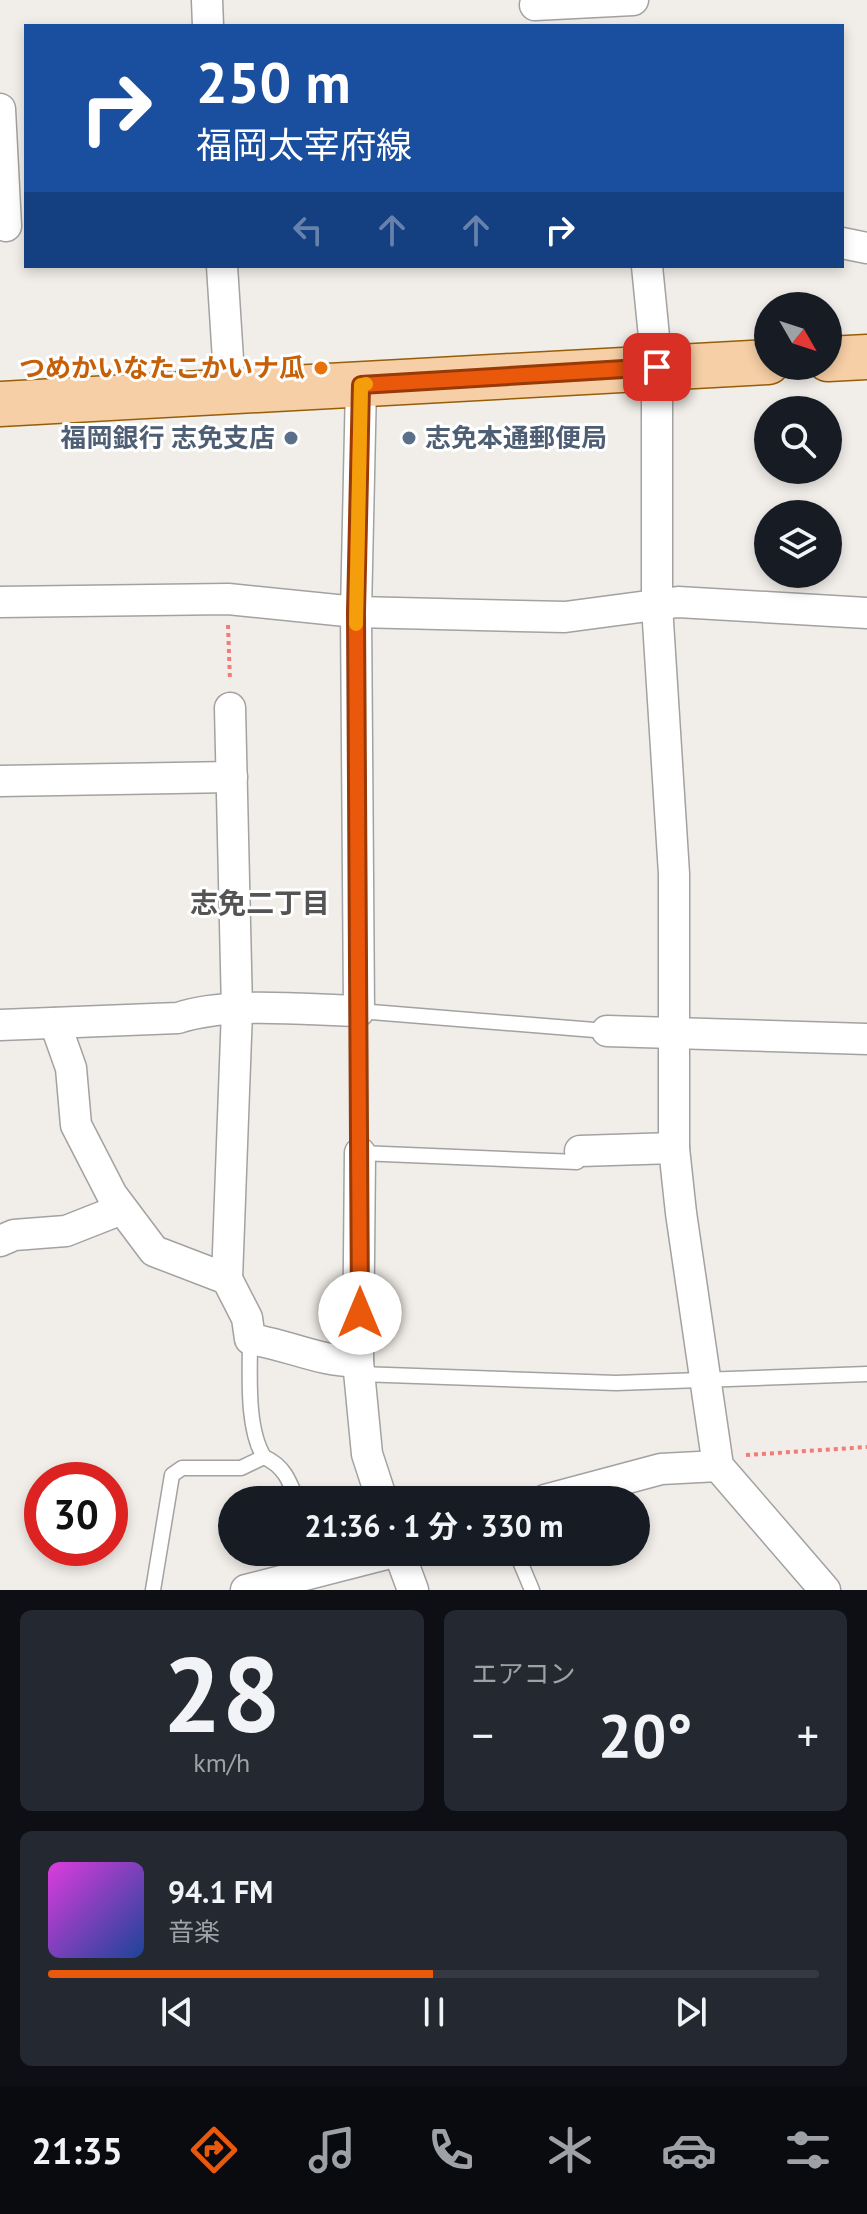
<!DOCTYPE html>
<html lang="ja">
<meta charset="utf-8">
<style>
:root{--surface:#171b24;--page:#242831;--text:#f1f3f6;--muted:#9ea1a6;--line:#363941;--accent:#ea580c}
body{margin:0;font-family:"PT Sans","Noto Sans JP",sans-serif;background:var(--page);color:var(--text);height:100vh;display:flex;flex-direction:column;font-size:30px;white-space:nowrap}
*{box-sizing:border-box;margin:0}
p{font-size:26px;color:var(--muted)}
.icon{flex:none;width:44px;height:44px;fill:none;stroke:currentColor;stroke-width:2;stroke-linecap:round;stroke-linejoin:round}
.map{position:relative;height:1590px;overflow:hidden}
.side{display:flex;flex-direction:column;gap:20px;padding:20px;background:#0d0f14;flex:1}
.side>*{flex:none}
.hud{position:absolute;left:24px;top:24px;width:820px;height:244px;border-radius:0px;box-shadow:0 4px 12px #0003;background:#1a4fa0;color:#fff;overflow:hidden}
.needle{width:52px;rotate:129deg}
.fabs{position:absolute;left:754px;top:292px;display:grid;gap:16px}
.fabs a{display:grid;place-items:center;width:88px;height:88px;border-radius:50%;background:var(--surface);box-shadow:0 4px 12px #0003;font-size:40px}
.speed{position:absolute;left:24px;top:1462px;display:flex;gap:16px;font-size:40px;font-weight:700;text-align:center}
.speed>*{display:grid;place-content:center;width:104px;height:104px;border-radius:50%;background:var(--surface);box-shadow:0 4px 12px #0003;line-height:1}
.speed .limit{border:12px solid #d22;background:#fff;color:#111}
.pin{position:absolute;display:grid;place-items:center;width:68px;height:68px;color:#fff;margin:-34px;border-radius:16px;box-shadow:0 4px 12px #0006}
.me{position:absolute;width:88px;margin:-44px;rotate:0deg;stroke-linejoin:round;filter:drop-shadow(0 0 6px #0008)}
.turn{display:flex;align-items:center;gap:28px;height:168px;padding:0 40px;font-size:36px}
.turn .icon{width:104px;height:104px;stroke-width:2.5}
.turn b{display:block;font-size:56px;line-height:68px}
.lanes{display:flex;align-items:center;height:76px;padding:0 40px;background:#0003;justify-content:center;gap:40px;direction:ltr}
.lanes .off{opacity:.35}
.big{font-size:60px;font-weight:700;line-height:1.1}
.side .tile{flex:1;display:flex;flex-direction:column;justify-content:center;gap:12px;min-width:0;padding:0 28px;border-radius:12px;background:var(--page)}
.side .dial{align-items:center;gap:0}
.dial b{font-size:104px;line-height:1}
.song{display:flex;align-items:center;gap:24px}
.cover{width:96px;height:96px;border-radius:12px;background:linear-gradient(135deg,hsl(300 70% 55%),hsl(220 70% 35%))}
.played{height:8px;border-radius:4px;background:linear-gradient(90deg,var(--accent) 50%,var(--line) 50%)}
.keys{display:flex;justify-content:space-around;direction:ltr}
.heat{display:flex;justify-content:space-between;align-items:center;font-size:44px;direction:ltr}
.side .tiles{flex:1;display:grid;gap:20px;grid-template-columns:1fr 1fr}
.tile:last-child{grid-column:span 2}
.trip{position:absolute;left:218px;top:1486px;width:432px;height:80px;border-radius:40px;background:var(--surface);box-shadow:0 4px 12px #0003;font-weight:700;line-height:80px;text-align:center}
.tab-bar{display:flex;height:128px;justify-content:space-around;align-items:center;background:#090b0e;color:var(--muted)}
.tab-bar .icon{width:56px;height:56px}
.tab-bar .current{color:var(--accent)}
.tab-bar b{font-size:36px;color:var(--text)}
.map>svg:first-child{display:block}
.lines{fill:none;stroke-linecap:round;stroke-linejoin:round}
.lane-casing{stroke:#a2a2a2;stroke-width:17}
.street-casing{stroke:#a2a2a2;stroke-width:33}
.primary-casing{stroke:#965e08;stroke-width:47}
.path{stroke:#f37c77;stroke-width:4;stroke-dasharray:4 4;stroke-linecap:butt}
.lane{stroke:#fff;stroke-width:14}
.street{stroke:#fff;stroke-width:30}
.primary{stroke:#f7cfa6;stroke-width:44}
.route-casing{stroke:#983908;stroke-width:20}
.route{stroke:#ea580c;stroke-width:14}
.slow{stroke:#f59e0b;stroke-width:14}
.food-dot{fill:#e8710a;stroke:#fff;stroke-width:3}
.service-dot{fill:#5c6f8a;stroke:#fff;stroke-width:3}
.labels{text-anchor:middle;stroke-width:6;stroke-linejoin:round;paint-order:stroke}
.food-label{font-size:26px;font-weight:bold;fill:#c56008;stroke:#fff;text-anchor:end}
.service-label{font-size:26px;font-weight:bold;fill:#4e5e75;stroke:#fff;text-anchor:end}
.neighbourhood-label{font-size:28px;font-weight:bold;fill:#545454;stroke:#fff}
</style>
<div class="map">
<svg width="867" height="1590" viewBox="0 0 867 1590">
<rect width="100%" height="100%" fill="#f1ede8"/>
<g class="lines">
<defs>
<g id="lane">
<path d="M 580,1151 L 577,1162 L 360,1153 L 359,1011 L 607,1031"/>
<path d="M 359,1374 L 616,1383 L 867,1374"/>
<path d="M 264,1457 C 284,1466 289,1480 297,1500"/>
<path d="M 516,1552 L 532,1590"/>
<path d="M 153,1590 L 172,1475 L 182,1468 L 241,1468 L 264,1457 C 246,1428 250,1373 250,1339"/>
</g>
<g id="street">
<path d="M 207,0 L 208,26"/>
<path d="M 535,5 L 633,0"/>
<path d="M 0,109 L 6,226"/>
<path d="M 842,243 L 867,248"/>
<path d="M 222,266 L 230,391"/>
<path d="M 647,266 L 657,367 L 657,606 L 674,874 L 674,1148 L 681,1213 L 718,1466 L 825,1590"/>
<path d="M 0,602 L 228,599 L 356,612 L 565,617 L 678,602 L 867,613"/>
<path d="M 0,781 L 232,777"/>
<path d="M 55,1023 L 71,1068 L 76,1125 L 112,1195 L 154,1251 L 227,1279 L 247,1318 L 250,1339 C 286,1344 323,1363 358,1361"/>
<path d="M 0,1025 L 178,1018 C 228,1001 305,1010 359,1011 L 356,612 L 361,385"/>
<path d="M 607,1031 L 867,1039"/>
<path d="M 580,1151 L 674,1148"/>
<path d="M 360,1153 L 358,1361 L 367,1454 L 382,1500"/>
<path d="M 0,1241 L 14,1235 L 66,1231 L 122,1209"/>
<path d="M 227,1279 L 237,1010 L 230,708"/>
<path d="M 545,1500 L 661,1469 L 718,1466"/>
<path d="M 399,1552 L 413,1590"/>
<path d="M 246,1590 L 394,1552"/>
</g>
<g id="primary">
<path d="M 828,359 L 867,357"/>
<path d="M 0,404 L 768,362"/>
</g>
</defs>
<use href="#lane" class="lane-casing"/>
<use href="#street" class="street-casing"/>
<use href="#primary" class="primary-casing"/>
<g class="path">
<path d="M 228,625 L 230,681"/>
<path d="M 746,1455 L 867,1447"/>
</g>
<use href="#lane" class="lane"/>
<use href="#street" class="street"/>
<use href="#primary" class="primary"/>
</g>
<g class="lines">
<defs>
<path id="route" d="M 360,1313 L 356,612 L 361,385 L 657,367"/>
</defs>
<use href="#route" class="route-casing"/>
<use href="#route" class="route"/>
<path class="slow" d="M 356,624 L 361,385 L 366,384"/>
</g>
<circle class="food-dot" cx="321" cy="368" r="8"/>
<g class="service-dot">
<circle cx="291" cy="438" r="8"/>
<circle cx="409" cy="438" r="8"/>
</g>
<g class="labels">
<g class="food-label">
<text x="305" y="377">つめかいなたこかいナ瓜</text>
</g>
<g class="service-label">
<text x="275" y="447">福岡銀行 志免支店</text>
<text x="425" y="447" text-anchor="start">志免本通郵便局</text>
</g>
<g class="neighbourhood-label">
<text x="260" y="913">志免二丁目</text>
</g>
</g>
</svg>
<div class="fabs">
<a><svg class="needle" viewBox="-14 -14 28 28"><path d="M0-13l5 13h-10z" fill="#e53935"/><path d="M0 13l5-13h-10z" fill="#9ea1a6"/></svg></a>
<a><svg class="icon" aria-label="search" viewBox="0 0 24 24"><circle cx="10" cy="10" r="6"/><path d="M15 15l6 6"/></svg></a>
<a><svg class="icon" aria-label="layers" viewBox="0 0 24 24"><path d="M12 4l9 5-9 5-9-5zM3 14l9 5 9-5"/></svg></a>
</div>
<div class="speed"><div class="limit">30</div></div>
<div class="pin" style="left:657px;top:367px;background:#d93025"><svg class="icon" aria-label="arrive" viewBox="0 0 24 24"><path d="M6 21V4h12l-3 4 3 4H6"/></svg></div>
<svg class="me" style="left:360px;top:1313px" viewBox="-20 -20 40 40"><circle r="19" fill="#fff"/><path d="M0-13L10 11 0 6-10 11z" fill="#ea580c"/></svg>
<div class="trip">21:36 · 1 分 · 330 m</div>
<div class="hud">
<div class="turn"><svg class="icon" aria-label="right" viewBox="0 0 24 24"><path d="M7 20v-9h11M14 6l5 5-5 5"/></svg><div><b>250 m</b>福岡太宰府線</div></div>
<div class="lanes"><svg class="icon off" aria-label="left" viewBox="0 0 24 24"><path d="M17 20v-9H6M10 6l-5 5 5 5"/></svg><svg class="icon off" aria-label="ahead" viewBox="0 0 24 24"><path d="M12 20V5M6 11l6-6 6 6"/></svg><svg class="icon off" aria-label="ahead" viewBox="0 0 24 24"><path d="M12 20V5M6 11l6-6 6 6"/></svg><svg class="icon" aria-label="right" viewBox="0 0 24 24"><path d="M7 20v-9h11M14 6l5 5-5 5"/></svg></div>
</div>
</div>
<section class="side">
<div class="tiles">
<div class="tile dial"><b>28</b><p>km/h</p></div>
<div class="tile"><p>エアコン</p>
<div class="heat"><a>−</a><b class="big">20°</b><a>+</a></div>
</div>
<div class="tile">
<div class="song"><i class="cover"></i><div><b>94.1 FM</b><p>音楽</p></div></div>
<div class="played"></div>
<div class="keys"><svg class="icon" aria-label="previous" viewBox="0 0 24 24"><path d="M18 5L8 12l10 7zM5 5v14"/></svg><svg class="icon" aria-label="pause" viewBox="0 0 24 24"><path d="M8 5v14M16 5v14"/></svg><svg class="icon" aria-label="next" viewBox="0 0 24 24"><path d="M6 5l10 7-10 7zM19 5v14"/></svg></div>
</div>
</div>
</section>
<nav class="tab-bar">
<b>21:35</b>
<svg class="icon current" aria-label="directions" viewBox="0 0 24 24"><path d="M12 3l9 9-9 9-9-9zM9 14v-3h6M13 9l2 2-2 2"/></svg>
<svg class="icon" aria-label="music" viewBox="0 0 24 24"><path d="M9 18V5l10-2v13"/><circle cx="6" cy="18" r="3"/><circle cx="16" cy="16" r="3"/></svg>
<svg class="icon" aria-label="phone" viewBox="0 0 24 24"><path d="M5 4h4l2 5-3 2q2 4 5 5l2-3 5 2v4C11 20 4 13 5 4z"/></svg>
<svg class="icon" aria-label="climate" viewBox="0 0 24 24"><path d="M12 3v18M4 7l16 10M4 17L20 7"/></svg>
<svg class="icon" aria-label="car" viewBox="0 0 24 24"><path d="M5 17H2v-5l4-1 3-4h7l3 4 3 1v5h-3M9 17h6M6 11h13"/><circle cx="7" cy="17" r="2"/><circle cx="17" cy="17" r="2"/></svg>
<svg class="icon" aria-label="filters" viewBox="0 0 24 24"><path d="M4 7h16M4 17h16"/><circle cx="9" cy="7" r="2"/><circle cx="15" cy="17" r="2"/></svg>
</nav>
